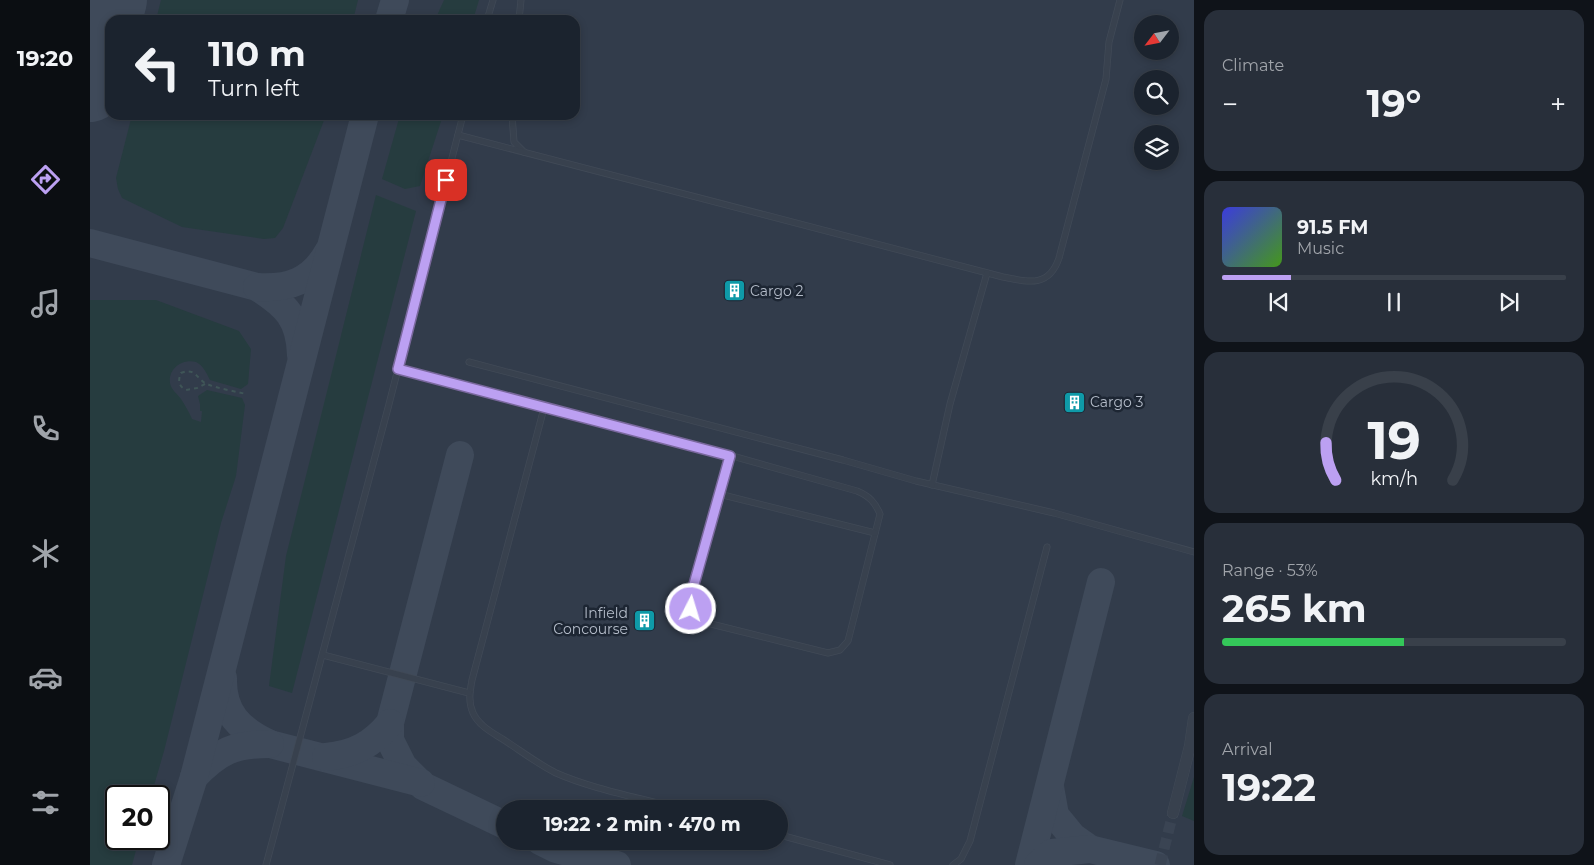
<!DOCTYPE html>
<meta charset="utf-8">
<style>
:root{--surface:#1b232e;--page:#282f3a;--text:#f1f3f6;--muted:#a0a4aa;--line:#39404a;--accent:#bca0f2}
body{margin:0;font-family:Montserrat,sans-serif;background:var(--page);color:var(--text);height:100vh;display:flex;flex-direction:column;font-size:19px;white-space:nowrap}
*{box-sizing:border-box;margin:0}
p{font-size:16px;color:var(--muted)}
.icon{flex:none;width:28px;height:28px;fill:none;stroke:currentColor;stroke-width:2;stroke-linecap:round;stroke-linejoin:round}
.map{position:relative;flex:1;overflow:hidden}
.drawer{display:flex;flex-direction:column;gap:10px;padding:10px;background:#0f1319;width:400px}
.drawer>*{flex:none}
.banner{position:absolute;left:15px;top:15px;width:475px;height:105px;border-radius:15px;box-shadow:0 2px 8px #0003,0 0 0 1px var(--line);background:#1b232e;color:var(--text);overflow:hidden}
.needle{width:32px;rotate:238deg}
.buttons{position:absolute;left:1044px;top:15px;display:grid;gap:10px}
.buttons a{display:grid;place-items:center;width:45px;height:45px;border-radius:50%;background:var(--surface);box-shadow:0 2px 8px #0003,0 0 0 1px var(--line);font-size:25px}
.speed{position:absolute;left:15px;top:785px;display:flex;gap:10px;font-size:25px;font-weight:700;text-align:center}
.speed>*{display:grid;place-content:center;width:65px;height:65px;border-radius:50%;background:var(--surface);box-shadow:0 2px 8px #0003,0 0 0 1px var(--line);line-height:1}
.speed .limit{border:2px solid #111;border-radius:8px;background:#fff;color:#111}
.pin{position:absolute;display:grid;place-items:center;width:42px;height:42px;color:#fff;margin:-21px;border-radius:10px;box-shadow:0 2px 8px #0006}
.me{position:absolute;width:55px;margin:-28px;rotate:5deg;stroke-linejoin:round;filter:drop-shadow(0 0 4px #0008)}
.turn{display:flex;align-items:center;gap:18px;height:105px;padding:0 20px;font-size:22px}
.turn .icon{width:65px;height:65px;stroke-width:2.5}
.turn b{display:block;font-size:35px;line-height:42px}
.big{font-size:38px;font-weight:700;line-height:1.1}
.drawer .card{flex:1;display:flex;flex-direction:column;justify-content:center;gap:8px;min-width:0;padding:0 18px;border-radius:15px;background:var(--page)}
.drawer .dial{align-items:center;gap:0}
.dial svg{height:130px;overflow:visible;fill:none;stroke:var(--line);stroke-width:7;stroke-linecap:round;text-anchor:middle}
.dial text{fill:var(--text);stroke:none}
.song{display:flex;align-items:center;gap:15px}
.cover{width:60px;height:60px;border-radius:8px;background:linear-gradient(135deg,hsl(240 70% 55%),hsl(100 70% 35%))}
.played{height:5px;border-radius:2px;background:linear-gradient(90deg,var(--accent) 20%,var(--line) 20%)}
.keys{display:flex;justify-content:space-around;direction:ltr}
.heat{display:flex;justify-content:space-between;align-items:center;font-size:28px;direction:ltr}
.charge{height:8px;border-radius:4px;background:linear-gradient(90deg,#34c759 53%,var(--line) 0)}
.trip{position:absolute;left:406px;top:800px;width:292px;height:50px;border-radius:25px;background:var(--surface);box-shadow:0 2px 8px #0003,0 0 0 1px var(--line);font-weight:700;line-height:50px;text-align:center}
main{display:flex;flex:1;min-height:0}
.tabs{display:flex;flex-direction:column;width:90px;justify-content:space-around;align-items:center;background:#0b0e12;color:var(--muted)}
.tabs .icon{width:35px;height:35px}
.tabs .on{color:var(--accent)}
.tabs b{font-size:22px;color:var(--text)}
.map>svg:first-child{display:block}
.airport{fill:#323c4b;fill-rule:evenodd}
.green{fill:#263c3f}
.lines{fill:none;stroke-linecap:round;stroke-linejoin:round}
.taxiway{stroke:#3f4a5a;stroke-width:28}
.runway{stroke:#3f4a5a;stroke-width:68}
.street-tunnel{stroke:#3a4453;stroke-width:11;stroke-dasharray:11 5.5;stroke-linecap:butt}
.lane-casing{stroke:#414a57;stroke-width:7}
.street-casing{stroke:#414a57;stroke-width:12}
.path{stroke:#3f5557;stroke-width:2;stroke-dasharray:4 4;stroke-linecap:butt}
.lane{stroke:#38414e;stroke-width:5.5}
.street{stroke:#38414e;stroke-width:11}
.route-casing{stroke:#7a689d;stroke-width:12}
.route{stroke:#bca0f2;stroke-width:9}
.labels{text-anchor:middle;stroke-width:5;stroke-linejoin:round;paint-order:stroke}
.poi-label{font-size:14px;fill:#b4bcc9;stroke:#1d2633;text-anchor:start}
</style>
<main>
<nav class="tabs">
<b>19:20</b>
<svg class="icon on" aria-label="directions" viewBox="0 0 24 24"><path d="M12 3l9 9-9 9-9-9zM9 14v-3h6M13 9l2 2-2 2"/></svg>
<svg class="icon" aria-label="music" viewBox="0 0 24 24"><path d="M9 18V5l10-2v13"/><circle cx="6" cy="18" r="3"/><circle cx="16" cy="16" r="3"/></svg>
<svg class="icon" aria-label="phone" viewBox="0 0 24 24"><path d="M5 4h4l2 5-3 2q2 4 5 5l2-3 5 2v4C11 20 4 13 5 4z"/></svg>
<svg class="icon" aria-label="climate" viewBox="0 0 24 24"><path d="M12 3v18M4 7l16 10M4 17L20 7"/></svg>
<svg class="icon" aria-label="car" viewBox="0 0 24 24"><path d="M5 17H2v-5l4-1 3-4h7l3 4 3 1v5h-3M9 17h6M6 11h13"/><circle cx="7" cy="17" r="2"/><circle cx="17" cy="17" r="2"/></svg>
<svg class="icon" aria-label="filters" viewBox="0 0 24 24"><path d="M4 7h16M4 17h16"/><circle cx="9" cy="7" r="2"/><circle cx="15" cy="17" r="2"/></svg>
</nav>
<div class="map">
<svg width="1104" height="865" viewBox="0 0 1104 865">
<rect width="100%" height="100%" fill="#242f3e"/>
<path class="airport" d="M 0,0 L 1104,0 L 1104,865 L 0,865 ZM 20,20 L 485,20 L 485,115 L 20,115 ZM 1052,24 L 1080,24 L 1080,51 L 1052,51 ZM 1052,79 L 1080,79 L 1080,106 L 1052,106 ZM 1052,134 L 1080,134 L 1080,161 L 1052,161 ZM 26,796 L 69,796 L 69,839 L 26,839 ZM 415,809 L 690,809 L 690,841 L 415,841 Z"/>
<g class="green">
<path d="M 71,0 L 268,0 L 263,20 L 66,20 Z"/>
<path d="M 354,0 L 389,0 L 383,20 L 345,20 Z"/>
<path d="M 42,115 L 236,115 L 193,228 L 185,238 L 174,239 L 92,227 L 32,198 L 28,189 L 26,178 Z"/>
<path d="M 310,115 L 353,115 L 330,186 L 315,189 L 292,179 Z"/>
<path d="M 286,195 L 326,211 L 202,693 L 179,686 L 196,556 Z"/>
<path d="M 0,300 L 66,300 L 149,331 L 161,349 L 158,384 L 151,389 L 120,380 C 117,374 113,365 106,362 C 92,358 78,369 80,383 C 81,390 87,393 91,399 C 95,405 99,412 102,419 L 111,422 L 112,411 L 110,411 L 110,404 L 108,396 L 117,390 L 152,398 L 155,405 L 146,476 L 131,523 L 74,751 L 61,796 L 26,796 L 26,839 L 49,839 L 42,865 L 0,865 Z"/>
<path d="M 1104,777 L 1104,821 L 1092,816 Z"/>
</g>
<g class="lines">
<g class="taxiway">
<path d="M 299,20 L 305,0"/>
<path d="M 0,243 L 167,287 C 196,305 210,319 211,355"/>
<path d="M 167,287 C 199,289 222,281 238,252"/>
<path d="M 370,455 L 300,723 L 300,740 L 313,766 L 333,786 L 415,825"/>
<path d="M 133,678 C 132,713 150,730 180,744 L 331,783"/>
<path d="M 236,757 C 264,754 282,745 300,723"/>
<path d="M 104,777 C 129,751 144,744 180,744"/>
<path d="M 960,787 L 965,815 L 983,837 L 1000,849"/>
<path d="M 450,841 L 466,849 L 527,865"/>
<path d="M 76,865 L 104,777 L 275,115"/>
<path d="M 939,865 L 1011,582"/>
<path d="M 948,865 L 962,853 L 1000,849 L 1066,865"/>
</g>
<path class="runway" d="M 0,88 L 23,0"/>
<path class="street-tunnel" d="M 1070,865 L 1083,813"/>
<defs>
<g id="lane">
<path d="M 397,20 L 403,0"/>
<path d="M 429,20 L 431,0"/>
<path d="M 422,115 L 424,142 L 434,152"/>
<path d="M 368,135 L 913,277 C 938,282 959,288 969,258 L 1016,79 L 1019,42 L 1030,0"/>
<path d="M 379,362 L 753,460 L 826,481 L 964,513 L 1104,552"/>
<path d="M 308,369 L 621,450 L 767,491 C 779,496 785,502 790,514 L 758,641 L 750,650 L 738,653 L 617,623 C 604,617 599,609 601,595 L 640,456"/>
<path d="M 454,408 L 382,680 C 380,691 378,702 383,713 C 389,726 403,733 414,740 C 431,751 448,764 466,773 C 502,789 551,798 590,809"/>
<path d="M 842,485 L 860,404 L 897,273"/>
<path d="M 629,494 L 785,533"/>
<path d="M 233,655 L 379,693"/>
<path d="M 690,835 L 800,865"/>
<path d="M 176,865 L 298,408 L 373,115"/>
<path d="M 863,865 L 871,859 L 880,841 L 957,547"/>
</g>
<path id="street" d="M 1083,813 L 1100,746 L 1104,718"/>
</defs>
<use href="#lane" class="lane-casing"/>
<use href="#street" class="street-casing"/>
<path class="path" d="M 115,384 L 107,388 L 96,390 C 88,386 88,380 91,373 C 106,367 107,380 117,384 C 129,389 144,391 156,394"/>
<use href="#lane" class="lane"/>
<use href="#street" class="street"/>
</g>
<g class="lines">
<defs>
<path id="route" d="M 356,180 L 308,369 L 640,456 L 601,595 L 600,602 L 601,609"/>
</defs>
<use href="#route" class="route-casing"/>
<use href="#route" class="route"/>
</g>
<defs>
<symbol id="building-square" viewBox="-11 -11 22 22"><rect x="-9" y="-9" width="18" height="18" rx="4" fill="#0f9aa8" stroke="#1d2633"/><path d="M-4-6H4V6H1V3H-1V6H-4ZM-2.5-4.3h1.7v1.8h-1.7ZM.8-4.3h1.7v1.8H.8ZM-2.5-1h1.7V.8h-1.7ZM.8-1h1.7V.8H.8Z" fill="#fff"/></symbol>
</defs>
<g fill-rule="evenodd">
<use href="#building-square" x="632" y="278" width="25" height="25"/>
<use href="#building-square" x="972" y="390" width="25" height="25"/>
<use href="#building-square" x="542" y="608" width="25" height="25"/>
</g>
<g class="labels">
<g class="poi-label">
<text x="660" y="296">Cargo 2</text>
<text x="1000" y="407">Cargo 3</text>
<text x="538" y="618" text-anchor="end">Infield<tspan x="538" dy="16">Concourse</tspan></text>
</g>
</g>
</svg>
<div class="buttons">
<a><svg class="needle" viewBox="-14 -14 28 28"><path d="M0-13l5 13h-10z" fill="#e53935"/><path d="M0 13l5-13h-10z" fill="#a0a4aa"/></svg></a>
<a><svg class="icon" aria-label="search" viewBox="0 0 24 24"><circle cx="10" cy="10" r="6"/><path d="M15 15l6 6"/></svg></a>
<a><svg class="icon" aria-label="layers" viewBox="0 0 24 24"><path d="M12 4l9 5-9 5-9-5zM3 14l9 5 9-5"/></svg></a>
</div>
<div class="speed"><div class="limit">20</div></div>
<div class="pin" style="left:356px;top:180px;background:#d93025"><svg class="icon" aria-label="arrive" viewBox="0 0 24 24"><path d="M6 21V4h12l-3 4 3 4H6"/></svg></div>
<svg class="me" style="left:601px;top:609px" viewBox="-20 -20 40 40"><circle r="17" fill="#bca0f2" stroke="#fff" stroke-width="3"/><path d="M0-11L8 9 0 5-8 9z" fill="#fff"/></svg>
<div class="trip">19:22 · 2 min · 470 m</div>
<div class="banner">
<div class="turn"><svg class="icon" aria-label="left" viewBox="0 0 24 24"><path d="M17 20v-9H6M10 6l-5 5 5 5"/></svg><div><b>110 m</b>Turn left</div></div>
</div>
</div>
<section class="drawer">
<div class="card"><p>Climate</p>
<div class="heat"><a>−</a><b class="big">19°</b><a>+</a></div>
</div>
<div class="card">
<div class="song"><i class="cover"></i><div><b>91.5 FM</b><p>Music</p></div></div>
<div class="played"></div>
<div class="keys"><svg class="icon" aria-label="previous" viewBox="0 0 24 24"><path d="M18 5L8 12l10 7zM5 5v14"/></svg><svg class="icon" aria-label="pause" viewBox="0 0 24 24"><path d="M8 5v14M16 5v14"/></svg><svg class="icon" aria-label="next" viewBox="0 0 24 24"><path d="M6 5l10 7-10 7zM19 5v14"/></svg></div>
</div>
<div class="card dial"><svg viewBox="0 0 100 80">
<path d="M14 69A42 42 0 1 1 86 69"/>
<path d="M14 69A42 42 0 0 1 8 46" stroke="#bca0f2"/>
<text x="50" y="56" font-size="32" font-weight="700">19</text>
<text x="50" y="72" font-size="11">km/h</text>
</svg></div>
<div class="card"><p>Range · 53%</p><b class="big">265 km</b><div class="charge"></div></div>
<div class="card"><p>Arrival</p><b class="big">19:22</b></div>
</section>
</main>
